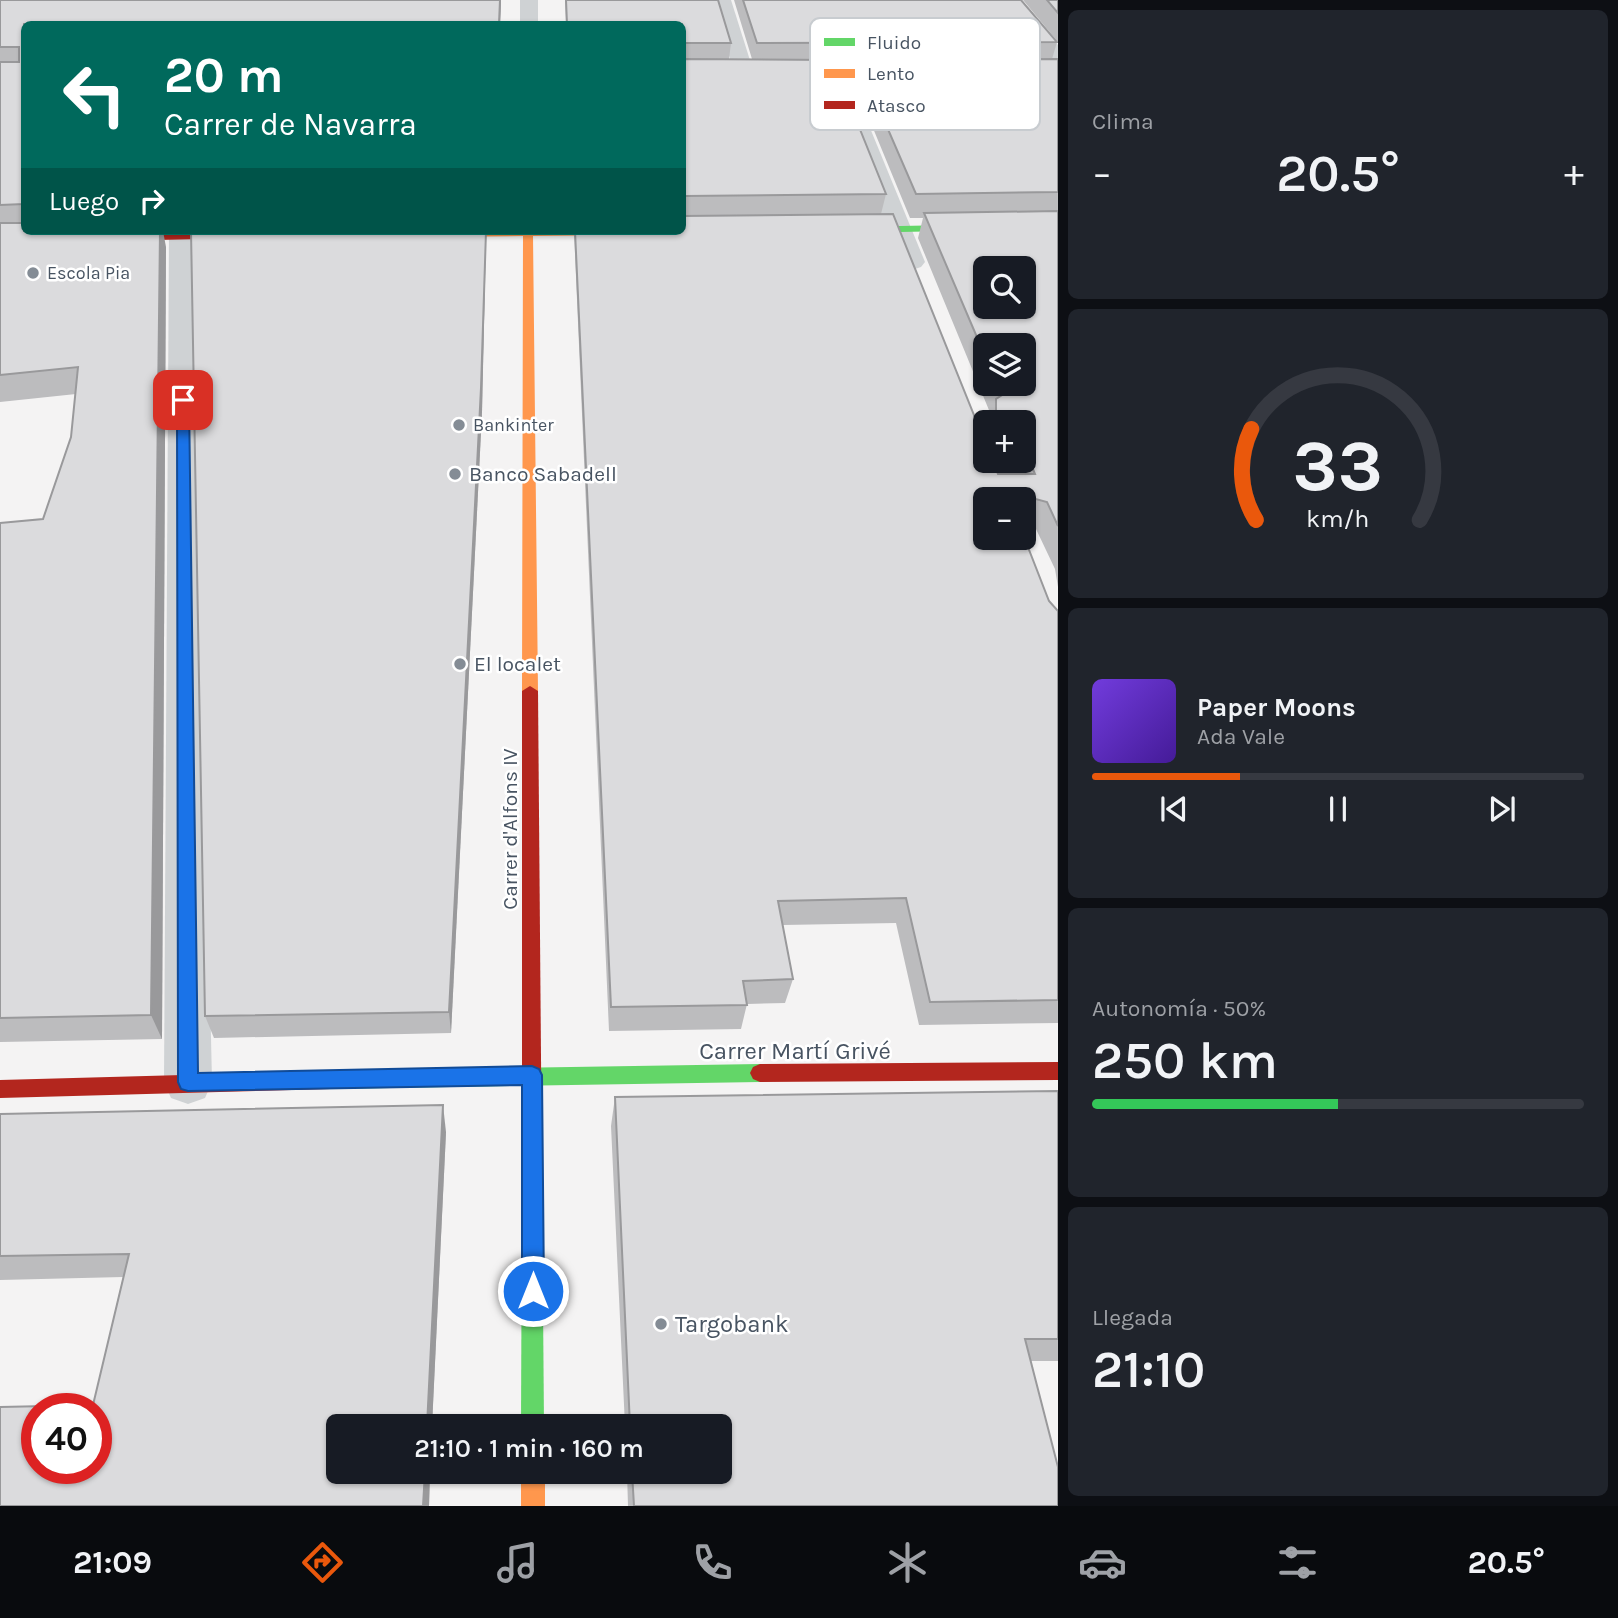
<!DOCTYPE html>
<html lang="es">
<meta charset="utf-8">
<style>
:root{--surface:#171b24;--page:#20242c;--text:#f1f3f6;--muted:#9ea1a6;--line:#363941;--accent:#ea580c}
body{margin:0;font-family:Karla,sans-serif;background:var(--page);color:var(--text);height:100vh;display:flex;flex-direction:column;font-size:26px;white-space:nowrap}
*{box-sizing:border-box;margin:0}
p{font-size:23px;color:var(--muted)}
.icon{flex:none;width:38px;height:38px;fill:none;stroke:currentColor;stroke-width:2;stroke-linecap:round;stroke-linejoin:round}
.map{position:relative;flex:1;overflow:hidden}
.drawer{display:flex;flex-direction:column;gap:10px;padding:10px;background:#0d0f14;width:560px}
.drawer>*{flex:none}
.hud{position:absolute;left:21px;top:21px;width:665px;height:214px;border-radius:10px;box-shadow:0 2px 5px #0004;background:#00695c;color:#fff;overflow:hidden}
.tools{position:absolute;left:973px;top:256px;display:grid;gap:14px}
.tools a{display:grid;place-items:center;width:63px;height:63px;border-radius:10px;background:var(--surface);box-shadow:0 2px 5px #0004;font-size:35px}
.speed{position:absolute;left:21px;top:1393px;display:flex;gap:14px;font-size:35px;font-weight:700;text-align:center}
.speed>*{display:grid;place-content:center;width:91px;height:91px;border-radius:50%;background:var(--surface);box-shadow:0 2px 5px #0004;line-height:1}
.speed .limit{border:10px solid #d22;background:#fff;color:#111}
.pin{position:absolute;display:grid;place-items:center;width:60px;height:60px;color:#fff;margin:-30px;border-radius:14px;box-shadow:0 4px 10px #0006}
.me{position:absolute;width:77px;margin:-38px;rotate:0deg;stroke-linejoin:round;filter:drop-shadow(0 0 5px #0008)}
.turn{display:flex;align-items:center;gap:24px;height:147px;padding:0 28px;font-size:32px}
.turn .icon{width:91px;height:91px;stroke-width:2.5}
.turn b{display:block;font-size:49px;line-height:60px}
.then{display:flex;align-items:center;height:66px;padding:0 28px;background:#0003;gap:14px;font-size:26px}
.big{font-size:52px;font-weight:600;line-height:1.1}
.drawer .widget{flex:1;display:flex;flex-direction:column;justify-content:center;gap:10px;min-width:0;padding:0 24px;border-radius:10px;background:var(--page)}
.drawer .dial{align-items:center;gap:0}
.dial svg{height:182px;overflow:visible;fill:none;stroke:var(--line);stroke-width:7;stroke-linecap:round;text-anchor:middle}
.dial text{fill:var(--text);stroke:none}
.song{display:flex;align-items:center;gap:21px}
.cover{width:84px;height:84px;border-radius:10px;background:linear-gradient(135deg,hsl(260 70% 55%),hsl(260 70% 35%))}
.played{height:7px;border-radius:4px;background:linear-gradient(90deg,var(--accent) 30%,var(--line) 30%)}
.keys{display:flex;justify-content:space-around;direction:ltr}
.heat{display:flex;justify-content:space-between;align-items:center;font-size:38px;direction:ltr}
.charge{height:10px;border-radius:5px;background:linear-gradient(90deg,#34c759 50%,var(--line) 0)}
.trip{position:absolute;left:326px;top:1414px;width:406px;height:70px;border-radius:10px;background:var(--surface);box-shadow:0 2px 5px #0004;font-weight:600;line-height:70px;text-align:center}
.dock{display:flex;height:112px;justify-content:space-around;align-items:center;background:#090b0e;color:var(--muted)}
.dock .icon{width:49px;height:49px}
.dock .current{color:var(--accent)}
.dock b{font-size:32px;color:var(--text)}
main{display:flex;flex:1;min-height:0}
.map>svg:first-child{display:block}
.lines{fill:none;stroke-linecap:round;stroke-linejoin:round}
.street{fill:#cfd2d4;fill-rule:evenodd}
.fast{fill:#63d668;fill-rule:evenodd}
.slow{fill:#ff974d;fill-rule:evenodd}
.jam{fill:#b3261e;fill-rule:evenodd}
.wall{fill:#bcbcbe;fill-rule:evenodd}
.shaded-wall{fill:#99999b}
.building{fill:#dbdbdd;stroke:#99999b;stroke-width:2;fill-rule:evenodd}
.route{fill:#1a73e8;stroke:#114b97;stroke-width:2}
.poi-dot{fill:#848c95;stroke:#fff;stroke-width:2.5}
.labels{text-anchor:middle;stroke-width:5;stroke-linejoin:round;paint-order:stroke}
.far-poi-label{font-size:18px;fill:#485462;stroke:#fff;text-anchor:start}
.poi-label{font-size:21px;fill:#485462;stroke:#fff;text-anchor:start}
.street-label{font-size:21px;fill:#485462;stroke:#fff}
.near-street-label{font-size:24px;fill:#485462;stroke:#fff}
.near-poi-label{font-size:24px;fill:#485462;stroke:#fff;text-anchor:start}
.key{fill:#fff;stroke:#c8ccd0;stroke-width:2}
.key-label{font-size:19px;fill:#485462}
</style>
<main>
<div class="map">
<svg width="1058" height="1506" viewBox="0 0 1058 1506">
<rect width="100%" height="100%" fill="#f4f3f3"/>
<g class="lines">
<g class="street">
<rect x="520" y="0" width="18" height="24"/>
<path d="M 713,0 L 731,0 L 754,73 L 751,77 L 737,77 L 734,73 Z"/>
<path d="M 1001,0 L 1020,0 L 1058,45 L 1058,63 L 1051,61 Z"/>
<path d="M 837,66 L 844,68 L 847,72 L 925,262 L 921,267 L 912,270 L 903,267 L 899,262 L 827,72 L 830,68 Z"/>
<path d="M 169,231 L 193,231 L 212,1082 L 205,1098 L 188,1104 L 171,1098 L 164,1082 Z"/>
</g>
<g class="fast">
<path d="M 1058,223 L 1058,229 L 847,233 L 842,230 L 847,227 Z"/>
<path d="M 760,1064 L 767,1067 L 770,1073 L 767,1079 L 760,1082 L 330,1089 L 323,1086 L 320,1080 L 323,1074 L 330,1071 Z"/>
<path d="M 532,1169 L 539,1172 L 542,1179 L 544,1426 L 521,1426 L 522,1179 L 525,1172 Z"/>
</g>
<g class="slow">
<path d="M 629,231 L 625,235 L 533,236 L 538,691 L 530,696 L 522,691 L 523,236 L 434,237 L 429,234 L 434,231 Z"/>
<rect x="521" y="1472" width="24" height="34"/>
</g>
<g class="jam">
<path d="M 244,233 L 249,236 L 248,238 L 112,241 L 107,238 L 112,235 Z"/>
<path d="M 530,686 L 538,691 L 542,1179 L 539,1186 L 532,1189 L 525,1186 L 522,1179 L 522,691 Z"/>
<path d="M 1058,1062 L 1058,1080 L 760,1082 L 753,1079 L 750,1073 L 753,1067 L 760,1064 Z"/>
<path d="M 330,1071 L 337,1074 L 340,1080 L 337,1086 L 330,1089 L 0,1098 L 0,1080 Z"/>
</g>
</g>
<g class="wall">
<path d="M 0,0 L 501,0 L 500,24 L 24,24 L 24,231 L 166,247 L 162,1039 L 0,1042 L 0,523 L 43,519 L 71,437 L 76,394 L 0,402 Z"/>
<path d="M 565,0 L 718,0 L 731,43 L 729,59 L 752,59 L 734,0 L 1021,0 L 1057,42 L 1052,59 L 1058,59 L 1058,587 L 1055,569 L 1036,529 L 1025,526 L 1024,528 L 1024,499 L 985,499 L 1049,601 L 1058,611 L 1058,1023 L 919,1025 L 896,923 L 783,925 L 793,979 L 785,1003 L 747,1004 L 741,1029 L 609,1031 L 574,231 L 682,231 L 682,24 L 566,24 ZM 834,64 L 857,64 L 854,82 L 910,218 L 923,218 L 918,238 L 991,415 L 989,422 L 1024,422 L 1024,460 L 1009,460 L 1015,474 L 998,474 L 984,436 L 985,431 L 976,420 L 881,214 L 886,194 ZM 985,345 L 1024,383 L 985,383 Z"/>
<path d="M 1023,0 L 1058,0 L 1058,42 Z"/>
<path d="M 486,243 L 482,412 L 451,1033 L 214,1038 L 205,1016 Z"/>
<path d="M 1058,1091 L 1058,1361 L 1031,1361 L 1058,1506 L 628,1506 L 627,1472 L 719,1472 L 719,1426 L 625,1426 L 611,1126 L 615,1097 Z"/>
<path d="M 0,1114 L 446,1132 L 432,1426 L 338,1426 L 338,1472 L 430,1472 L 429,1506 L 93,1405 L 123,1277 L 0,1280 Z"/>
</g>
<g class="shaded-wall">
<path d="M 500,0 L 501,0 L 500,24 L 499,24 Z"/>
<path d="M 160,231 L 163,231 L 166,247 L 162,1039 L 151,1015 Z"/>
<path d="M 486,231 L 482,412 L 451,1033 L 449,1012 Z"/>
<path d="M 443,1105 L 446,1132 L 432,1426 L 427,1426 Z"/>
<path d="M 425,1472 L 430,1472 L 429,1506 L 423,1506 Z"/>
</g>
<g class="building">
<path d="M 0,0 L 500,0 L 499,24 L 24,24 L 24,204 L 0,205 L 0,62 L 19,62 L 19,47 L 0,47 Z"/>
<path d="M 566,0 L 718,0 L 731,43 L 684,43 L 682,44 L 682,24 L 567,24 Z"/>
<path d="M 743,0 L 1021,0 L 1057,42 L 757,43 Z"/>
<path d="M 1047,0 L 1058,0 L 1058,13 Z"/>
<path d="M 682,59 L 832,60 L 886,194 L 685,196 L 682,177 Z"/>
<path d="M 1058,59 L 1058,192 L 916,194 L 858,60 Z"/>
<path d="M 1058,211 L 1058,526 L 1047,502 L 1032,498 L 1031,508 L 1024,508 L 1024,499 L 985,499 L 985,537 L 1024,537 L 1049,601 L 1058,611 L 1058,1000 L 930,1002 L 906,898 L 778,901 L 793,979 L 743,981 L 747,1005 L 611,1007 L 575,231 L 682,231 L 682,216 L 893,214 L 976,420 L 980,426 L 985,428 L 983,435 L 985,440 L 985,460 L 993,460 L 998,474 L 1035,474 L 1024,447 L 1024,422 L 996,422 L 996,399 L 1002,395 L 997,383 L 1024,383 L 1024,345 L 985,345 L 985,356 L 924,213 ZM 985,268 L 1024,268 L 1024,306 L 985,306 Z"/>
<path d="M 0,223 L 24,223 L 24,231 L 160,231 L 151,1015 L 0,1018 L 0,523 L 43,519 L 71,437 L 78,367 L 0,375 Z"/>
<path d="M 191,231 L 486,231 L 481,388 L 449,1012 L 205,1016 Z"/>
<path d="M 1058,1091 L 1058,1339 L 1025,1339 L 1058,1467 L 1058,1506 L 634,1506 L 632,1472 L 719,1472 L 719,1426 L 630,1426 L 615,1097 Z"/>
<path d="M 443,1105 L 427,1426 L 338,1426 L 338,1472 L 425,1472 L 423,1506 L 0,1506 L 0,1407 L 93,1405 L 129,1254 L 0,1256 L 0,1114 ZM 37,1409 L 96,1409 L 96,1468 L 37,1468 Z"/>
</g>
<path class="route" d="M 183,397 L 189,400 L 198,1073 L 532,1066 L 539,1069 L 542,1075 L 544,1291 L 540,1299 L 533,1302 L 525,1299 L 522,1291 L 522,1085 L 188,1091 L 181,1089 L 178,1082 L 177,400 Z"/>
<g class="poi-dot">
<circle cx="33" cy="273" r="7"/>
<circle cx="459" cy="425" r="7"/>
<circle cx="455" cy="474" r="7"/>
<circle cx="460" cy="664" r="7"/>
<circle cx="661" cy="1324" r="7"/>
</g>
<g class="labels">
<g class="far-poi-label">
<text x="47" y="279">Escola Pia</text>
<text x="473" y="431">Bankinter</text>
</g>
<g class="poi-label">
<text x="469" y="481">Banco Sabadell</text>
<text x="474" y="671">El localet</text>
</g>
<g class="street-label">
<text transform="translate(510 829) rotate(-90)" y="7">Carrer d'Alfons IV</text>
</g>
<g class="near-street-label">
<text x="795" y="1059">Carrer Martí Grivé</text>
</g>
<g class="near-poi-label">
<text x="675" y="1332">Targobank</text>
</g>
</g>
<rect x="810" y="18" width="230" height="112" rx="10" class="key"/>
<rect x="824" y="38" width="31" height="8" fill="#63d668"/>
<rect x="824" y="69" width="31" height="9" fill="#ff974d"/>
<rect x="824" y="101" width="31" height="8" fill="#b3261e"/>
<g class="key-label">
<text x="867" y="49">Fluido</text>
<text x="867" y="80">Lento</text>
<text x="867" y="112">Atasco</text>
</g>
</svg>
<div class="tools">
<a><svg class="icon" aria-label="search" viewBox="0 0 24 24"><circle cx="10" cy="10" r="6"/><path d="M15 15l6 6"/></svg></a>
<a><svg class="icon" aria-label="layers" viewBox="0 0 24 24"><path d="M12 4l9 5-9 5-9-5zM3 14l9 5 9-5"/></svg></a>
<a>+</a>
<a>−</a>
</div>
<div class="speed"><div class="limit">40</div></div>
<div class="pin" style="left:183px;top:400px;background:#d93025"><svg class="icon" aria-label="arrive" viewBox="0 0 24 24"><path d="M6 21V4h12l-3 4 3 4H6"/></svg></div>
<svg class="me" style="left:533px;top:1291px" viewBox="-20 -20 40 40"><circle r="17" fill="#1a73e8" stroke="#fff" stroke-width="3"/><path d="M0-11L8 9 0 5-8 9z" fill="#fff"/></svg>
<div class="trip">21:10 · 1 min · 160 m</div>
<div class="hud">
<div class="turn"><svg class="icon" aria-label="left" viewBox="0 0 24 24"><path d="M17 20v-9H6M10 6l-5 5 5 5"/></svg><div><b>20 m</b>Carrer de Navarra</div></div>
<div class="then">Luego<svg class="icon" aria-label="right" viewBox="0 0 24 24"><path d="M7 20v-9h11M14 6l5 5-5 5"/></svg></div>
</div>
</div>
<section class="drawer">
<div class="widget"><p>Clima</p>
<div class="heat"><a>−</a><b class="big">20.5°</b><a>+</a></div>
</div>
<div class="widget dial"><svg viewBox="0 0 100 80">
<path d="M14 69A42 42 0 1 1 86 69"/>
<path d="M14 69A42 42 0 0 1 12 29" stroke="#ea580c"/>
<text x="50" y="56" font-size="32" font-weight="700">33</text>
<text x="50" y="72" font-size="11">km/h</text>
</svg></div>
<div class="widget">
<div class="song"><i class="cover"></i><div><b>Paper Moons</b><p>Ada Vale</p></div></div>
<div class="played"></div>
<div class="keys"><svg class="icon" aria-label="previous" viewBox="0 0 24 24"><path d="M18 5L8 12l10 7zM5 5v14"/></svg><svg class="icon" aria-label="pause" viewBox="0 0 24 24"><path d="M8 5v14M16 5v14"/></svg><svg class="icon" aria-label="next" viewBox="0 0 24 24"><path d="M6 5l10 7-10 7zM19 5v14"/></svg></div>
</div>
<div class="widget"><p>Autonomía · 50%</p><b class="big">250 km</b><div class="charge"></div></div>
<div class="widget"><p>Llegada</p><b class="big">21:10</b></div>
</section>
</main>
<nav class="dock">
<b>21:09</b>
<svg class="icon current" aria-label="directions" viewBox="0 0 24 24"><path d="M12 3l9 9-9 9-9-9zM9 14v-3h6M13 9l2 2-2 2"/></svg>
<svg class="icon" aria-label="music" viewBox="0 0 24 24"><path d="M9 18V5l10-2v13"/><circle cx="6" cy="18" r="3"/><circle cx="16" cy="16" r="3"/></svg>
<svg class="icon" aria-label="phone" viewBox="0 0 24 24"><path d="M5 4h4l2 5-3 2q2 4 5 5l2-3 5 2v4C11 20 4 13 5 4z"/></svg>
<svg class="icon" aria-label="climate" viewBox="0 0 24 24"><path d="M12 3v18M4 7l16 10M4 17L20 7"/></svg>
<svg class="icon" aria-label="car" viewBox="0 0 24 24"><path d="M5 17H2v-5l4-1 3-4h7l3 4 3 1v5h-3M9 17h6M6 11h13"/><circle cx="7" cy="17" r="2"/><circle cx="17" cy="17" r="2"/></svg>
<svg class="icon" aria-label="filters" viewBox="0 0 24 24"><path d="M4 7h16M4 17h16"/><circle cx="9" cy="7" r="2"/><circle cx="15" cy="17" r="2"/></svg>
<b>20.5°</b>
</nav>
